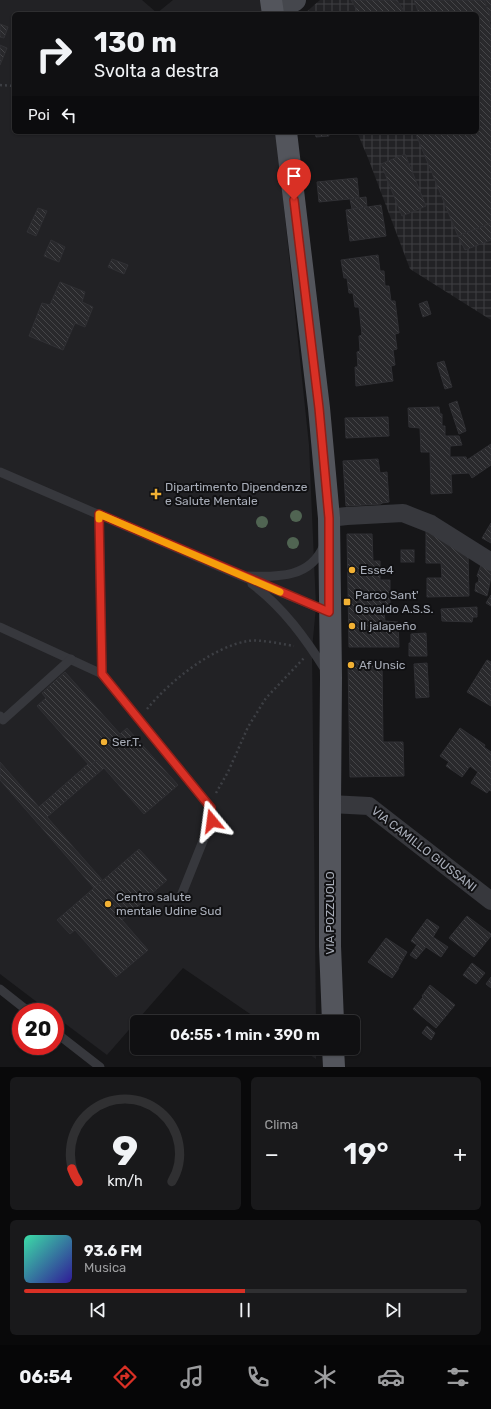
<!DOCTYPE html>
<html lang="it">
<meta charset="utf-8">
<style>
:root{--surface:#101012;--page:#19191b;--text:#f1f3f6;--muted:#9c9d9f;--line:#303032;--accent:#d93025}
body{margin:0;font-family:Rubik,sans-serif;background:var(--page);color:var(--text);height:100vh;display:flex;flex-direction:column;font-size:15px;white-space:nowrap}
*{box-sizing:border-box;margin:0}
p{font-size:13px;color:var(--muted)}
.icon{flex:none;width:22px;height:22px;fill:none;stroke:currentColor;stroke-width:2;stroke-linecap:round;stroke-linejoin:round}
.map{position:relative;height:1067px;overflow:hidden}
.side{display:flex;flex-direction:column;gap:10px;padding:10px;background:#09090a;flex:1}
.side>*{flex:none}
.top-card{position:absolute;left:12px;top:12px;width:467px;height:122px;border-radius:6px;box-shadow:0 1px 3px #0004,0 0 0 1px var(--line);background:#101012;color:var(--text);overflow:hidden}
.speed{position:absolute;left:12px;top:1003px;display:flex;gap:8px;font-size:20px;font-weight:700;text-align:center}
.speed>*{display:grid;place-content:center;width:52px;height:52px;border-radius:50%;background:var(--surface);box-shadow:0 1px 3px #0004,0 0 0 1px var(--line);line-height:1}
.speed .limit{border:6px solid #d22;background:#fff;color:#111}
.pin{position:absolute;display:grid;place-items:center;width:34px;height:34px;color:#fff;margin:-41px -17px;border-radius:50% 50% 50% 0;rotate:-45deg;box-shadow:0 0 4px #0007}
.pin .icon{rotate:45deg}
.me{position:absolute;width:44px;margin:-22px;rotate:344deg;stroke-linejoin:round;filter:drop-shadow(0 0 3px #0008)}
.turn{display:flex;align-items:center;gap:14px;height:84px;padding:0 16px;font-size:18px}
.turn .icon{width:52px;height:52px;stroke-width:2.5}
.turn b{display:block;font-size:28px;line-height:34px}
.then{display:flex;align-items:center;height:38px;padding:0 16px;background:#0003;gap:8px;font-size:15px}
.big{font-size:30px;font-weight:600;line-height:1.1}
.side .widget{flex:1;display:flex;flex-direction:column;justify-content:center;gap:6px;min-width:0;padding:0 14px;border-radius:6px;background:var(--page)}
.side .dial{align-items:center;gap:0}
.dial svg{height:104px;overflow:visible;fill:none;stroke:var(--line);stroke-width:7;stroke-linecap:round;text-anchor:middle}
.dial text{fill:var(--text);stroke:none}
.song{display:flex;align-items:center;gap:12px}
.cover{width:48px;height:48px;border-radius:6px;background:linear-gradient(135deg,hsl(160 70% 55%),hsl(250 70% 35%))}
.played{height:4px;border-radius:2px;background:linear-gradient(90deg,var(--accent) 50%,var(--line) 50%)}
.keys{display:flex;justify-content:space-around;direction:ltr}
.heat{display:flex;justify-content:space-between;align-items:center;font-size:22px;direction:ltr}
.side .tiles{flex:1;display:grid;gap:10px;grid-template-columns:1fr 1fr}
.widget:last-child{grid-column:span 2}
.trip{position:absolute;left:130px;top:1015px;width:230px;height:40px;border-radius:6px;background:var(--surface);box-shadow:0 1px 3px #0004,0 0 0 1px var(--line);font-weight:600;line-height:40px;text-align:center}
.tab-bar{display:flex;height:64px;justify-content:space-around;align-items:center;background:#060607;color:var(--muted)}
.tab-bar .icon{width:28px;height:28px}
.tab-bar .active{color:var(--accent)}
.tab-bar b{font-size:18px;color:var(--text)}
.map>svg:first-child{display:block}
.built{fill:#222225}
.industrial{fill:url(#industrial-grid)}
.building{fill:url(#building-back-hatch);stroke:#303034}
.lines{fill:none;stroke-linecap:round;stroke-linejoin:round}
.path{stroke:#3d3f44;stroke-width:2.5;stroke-dasharray:2 3;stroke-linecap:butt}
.lane{stroke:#37383d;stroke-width:9}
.street{stroke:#37383d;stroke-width:18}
.secondary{stroke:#45474d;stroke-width:22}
.primary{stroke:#53555c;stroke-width:22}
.tree{fill:#506452}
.route-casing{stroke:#8d1f18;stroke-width:10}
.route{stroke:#d93025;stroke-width:7}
.slow{stroke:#f59e0b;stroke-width:7}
.poi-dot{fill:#f2b134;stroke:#111113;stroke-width:1.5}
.labels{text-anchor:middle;stroke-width:4;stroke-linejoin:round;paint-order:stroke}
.poi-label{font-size:12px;fill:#a8adb8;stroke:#111113;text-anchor:start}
.street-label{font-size:12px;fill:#a8adb8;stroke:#111113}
</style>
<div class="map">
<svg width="491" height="1067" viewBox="0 0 491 1067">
<defs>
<pattern id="industrial-grid" width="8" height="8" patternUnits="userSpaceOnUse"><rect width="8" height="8" fill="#222225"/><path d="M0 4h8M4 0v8" fill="none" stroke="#3f3f43"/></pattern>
<pattern id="building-back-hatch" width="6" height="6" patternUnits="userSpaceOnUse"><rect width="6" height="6" fill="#29292c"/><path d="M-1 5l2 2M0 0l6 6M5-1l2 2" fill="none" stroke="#454548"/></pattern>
</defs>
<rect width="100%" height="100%" fill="#161618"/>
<g class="built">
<path d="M 0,0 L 142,0 L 157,13 L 173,0 L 261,0 L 263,14 L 14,14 L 14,132 L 276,132 L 309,445 L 316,607 L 312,649 L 316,1022 L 262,1022 L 183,968 L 107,1055 L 55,1016 L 55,1012 L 50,1012 L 0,974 Z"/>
<path d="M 300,1048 L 316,1048 L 316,1059 Z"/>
</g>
<path class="industrial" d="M 320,0 L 491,0 L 491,320 L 410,269 L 368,158 L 357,132 L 477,132 L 477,14 L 304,14 Z"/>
<g class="building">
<path d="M 351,0 L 397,0 L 406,14 L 359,14 Z"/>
<path d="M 414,0 L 484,0 L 491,18 L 491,21 L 489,22 L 491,26 L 491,223 L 458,236 L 415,132 L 477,132 L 477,14 L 419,14 Z"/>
<path d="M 484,0 L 491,0 L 491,18 Z"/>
<path d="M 0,24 L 8,27 L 4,38 L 0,37 Z"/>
<path d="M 0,45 L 7,48 L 0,65 Z"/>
<path d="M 315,132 L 328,132 L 329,136 L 316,137 Z"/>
<path d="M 405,154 L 426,206 L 402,216 L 381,164 Z"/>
<path d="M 357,178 L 359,198 L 319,202 L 317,182 Z"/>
<path d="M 366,197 L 367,207 L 352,209 L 350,199 Z"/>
<path d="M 381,205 L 386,236 L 350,241 L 346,210 Z"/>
<path d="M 38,208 L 47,211 L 36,236 L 27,232 Z"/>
<path d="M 491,223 L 491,240 L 465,250 L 458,236 Z"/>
<path d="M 51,240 L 65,247 L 59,262 L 44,256 Z"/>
<path d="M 378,255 L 380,271 L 384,271 L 385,286 L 389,286 L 391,301 L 395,301 L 399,333 L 395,334 L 397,349 L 393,350 L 395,365 L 391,366 L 393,381 L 356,386 L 355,367 L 358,367 L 357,352 L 360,351 L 359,336 L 362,335 L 359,307 L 355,307 L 353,293 L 349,293 L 347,278 L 344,278 L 341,260 Z"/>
<path d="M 112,259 L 128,265 L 124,274 L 108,267 Z"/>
<path d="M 60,282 L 85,292 L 82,302 L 93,307 L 85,327 L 75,323 L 63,350 L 29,336 L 42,303 L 50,305 Z"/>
<path d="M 427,301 L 431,314 L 423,317 L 419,304 Z"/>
<path d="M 444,361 L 452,387 L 445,389 L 437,363 Z"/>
<path d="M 457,401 L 466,431 L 459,434 L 449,404 Z"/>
<path d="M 439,407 L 440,414 L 442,414 L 442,426 L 445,426 L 445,436 L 459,436 L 462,445 L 450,446 L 450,457 L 466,457 L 467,460 L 491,444 L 491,465 L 472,478 L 469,473 L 451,474 L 452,493 L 431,494 L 430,452 L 421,452 L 420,428 L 409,427 L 408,408 Z"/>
<path d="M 388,417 L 389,436 L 346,438 L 345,418 Z"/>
<path d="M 378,459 L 380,473 L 387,472 L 389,502 L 382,503 L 381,504 L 346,506 L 343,461 Z"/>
<path d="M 491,523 L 491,543 L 482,538 Z"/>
<path d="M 426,526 L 468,553 L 469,596 L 427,597 L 427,578 L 442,578 L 441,563 L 426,563 Z"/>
<path d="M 347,534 L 372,534 L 373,561 L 380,561 L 380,580 L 390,580 L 390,611 L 384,611 L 385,621 L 398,622 L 399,647 L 349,647 Z"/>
<rect x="401" y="550" width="13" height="12"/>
<path d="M 481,565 L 491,570 L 491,577 L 487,596 L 475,591 L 476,583 L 478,583 L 479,578 L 477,576 Z"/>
<path d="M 491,595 L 491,606 L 486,603 Z"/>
<path d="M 477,607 L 477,617 L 473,617 L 472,622 L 442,621 L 441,609 Z"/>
<path d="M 426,633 L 427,656 L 409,656 L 409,643 L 411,643 L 411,634 Z"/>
<path d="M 487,660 L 491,662 L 491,706 L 467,692 Z"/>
<path d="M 348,661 L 382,661 L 383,742 L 403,742 L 404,776 L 350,777 Z"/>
<path d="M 427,663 L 429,697 L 416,698 L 414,664 Z"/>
<path d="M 65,672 L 120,734 L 127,728 L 178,785 L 144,814 L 97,760 L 90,766 L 37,706 L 46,698 L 42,693 Z"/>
<path d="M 460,728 L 485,745 L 484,747 L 491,752 L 491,791 L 489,790 L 487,793 L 471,783 L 478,772 L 470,766 L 462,777 L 446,766 L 449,762 L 440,756 Z"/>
<path d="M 97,760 L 104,768 L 47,817 L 103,881 L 94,888 L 0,780 L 0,762 L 39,807 L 88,764 L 90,766 Z"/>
<path d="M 139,849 L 167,880 L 122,920 L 148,950 L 116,977 L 75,930 L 70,934 L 57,920 Z"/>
<path d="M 467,916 L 491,934 L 491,936 L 474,957 L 449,938 Z"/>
<path d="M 427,919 L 439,927 L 433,937 L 448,947 L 441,957 L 426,947 L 416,959 L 410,955 L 417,945 L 411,941 Z"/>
<path d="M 386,938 L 407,952 L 398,968 L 399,968 L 392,978 L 368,962 Z"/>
<path d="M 472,963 L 485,973 L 476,984 L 463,975 Z"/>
<path d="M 491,977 L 491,988 L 486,984 Z"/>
<path d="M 430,985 L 455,1005 L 436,1028 L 413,1009 L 423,997 L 422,996 Z"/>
<path d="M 427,1026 L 435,1033 L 431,1040 L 422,1033 Z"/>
</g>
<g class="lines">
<g class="path">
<path d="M 0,85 L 14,86"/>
<path d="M 147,709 C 169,682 212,647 248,641 C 259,639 282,644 294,646"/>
<path d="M 216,793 L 228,772 L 248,727 L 266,698 L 304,658"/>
</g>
<g class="lane">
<path d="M 0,472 L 241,576 L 329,612"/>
<path d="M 99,514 L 102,674"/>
<path d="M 248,576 C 278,577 311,578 324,545"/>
<path d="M 252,584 C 283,607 306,639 326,671"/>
<path d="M 0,627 L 102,674 L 211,808 L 211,821 L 181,896"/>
<path d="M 0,716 L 3,720 L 71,659"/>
<path d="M 0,989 L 29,1012"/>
<path d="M 55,1032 L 100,1067"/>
</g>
<g class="street">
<path d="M 329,518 L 347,516 L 403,513 L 431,524 L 491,562"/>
<path d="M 330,804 L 369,806 L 491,901"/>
</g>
<path class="secondary" d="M 273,12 L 295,0"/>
<g class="primary">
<path d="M 271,0 L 273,14"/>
<path d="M 286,132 L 319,408 L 329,518 L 331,678 L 330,804 L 330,946 L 333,1022"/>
<path d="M 333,1048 L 334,1067"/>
</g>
</g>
<g class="tree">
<circle cx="296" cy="516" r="6"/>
<circle cx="262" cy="522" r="6"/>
<circle cx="293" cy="543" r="6"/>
</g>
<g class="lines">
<defs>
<path id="route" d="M 212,821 L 211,808 L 102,674 L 99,514 L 329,612 L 329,518 L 319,408 L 294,200"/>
</defs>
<use href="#route" class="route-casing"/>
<use href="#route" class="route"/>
<path class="slow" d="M 99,519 L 99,514 L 280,592"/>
</g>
<g class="poi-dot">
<path d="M154 488h4v4h4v4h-4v4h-4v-4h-4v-4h4z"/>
<circle cx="352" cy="570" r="4"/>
<rect x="343" y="598" width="8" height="8" rx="2"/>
<circle cx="352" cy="626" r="4"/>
<circle cx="351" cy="665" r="4"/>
<circle cx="104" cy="742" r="4"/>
<circle cx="108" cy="904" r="4"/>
</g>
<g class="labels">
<g class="poi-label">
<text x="165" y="491">Dipartimento Dipendenze<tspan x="165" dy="14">e Salute Mentale</tspan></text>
<text x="360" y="574">Esse4</text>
<text x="355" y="599">Parco Sant'<tspan x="355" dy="14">Osvaldo A.S.S.</tspan></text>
<text x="360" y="630">Il jalapeño</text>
<text x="359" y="669">Af Unsic</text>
<text x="112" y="746">Ser.T.</text>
<text x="116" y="901">Centro salute<tspan x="116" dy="14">mentale Udine Sud</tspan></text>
</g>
<g class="street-label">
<text transform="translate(424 849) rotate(38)" y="4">VIA CAMILLO GIUSSANI</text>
<text transform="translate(330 913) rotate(-90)" y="4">VIA POZZUOLO</text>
</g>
</g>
</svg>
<div class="speed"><div class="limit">20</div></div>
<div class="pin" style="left:294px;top:200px;background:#d93025"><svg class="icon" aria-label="arrive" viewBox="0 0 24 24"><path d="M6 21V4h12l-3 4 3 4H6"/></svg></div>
<svg class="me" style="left:212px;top:821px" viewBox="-20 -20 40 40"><path d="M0-17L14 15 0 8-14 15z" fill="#d93025" stroke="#fff" stroke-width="4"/></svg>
<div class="trip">06:55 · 1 min · 390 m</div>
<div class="top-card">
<div class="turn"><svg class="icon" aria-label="right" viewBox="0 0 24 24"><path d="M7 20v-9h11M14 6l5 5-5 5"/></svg><div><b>130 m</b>Svolta a destra</div></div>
<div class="then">Poi<svg class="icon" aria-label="left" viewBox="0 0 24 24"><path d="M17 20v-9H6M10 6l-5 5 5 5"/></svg></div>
</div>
</div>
<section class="side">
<div class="tiles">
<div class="widget dial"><svg viewBox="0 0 100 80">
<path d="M14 69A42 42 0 1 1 86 69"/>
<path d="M14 69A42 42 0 0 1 9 59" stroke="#d93025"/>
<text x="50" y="56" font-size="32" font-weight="700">9</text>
<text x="50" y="72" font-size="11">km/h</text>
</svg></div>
<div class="widget"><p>Clima</p>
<div class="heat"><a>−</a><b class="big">19°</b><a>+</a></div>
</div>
<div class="widget">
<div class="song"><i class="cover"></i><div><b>93.6 FM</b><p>Musica</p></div></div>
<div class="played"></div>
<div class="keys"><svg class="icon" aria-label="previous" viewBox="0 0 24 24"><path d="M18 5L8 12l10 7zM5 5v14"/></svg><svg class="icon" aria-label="pause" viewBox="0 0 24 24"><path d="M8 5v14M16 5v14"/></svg><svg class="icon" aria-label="next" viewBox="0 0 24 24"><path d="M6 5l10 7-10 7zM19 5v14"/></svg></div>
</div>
</div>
</section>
<nav class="tab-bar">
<b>06:54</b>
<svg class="icon active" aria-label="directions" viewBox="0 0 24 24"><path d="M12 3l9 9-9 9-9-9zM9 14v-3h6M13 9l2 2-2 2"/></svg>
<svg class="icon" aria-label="music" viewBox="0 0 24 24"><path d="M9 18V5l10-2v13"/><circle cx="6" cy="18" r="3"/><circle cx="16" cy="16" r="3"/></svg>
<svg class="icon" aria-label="phone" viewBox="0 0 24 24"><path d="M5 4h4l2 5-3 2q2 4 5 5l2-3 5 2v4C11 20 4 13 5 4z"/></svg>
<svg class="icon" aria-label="climate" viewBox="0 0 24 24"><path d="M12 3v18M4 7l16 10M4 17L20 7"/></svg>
<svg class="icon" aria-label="car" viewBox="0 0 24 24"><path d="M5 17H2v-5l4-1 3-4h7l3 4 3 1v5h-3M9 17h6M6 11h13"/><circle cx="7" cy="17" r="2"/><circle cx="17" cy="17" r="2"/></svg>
<svg class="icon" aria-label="filters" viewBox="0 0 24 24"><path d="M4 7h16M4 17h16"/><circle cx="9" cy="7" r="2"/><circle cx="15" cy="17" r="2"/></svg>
</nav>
